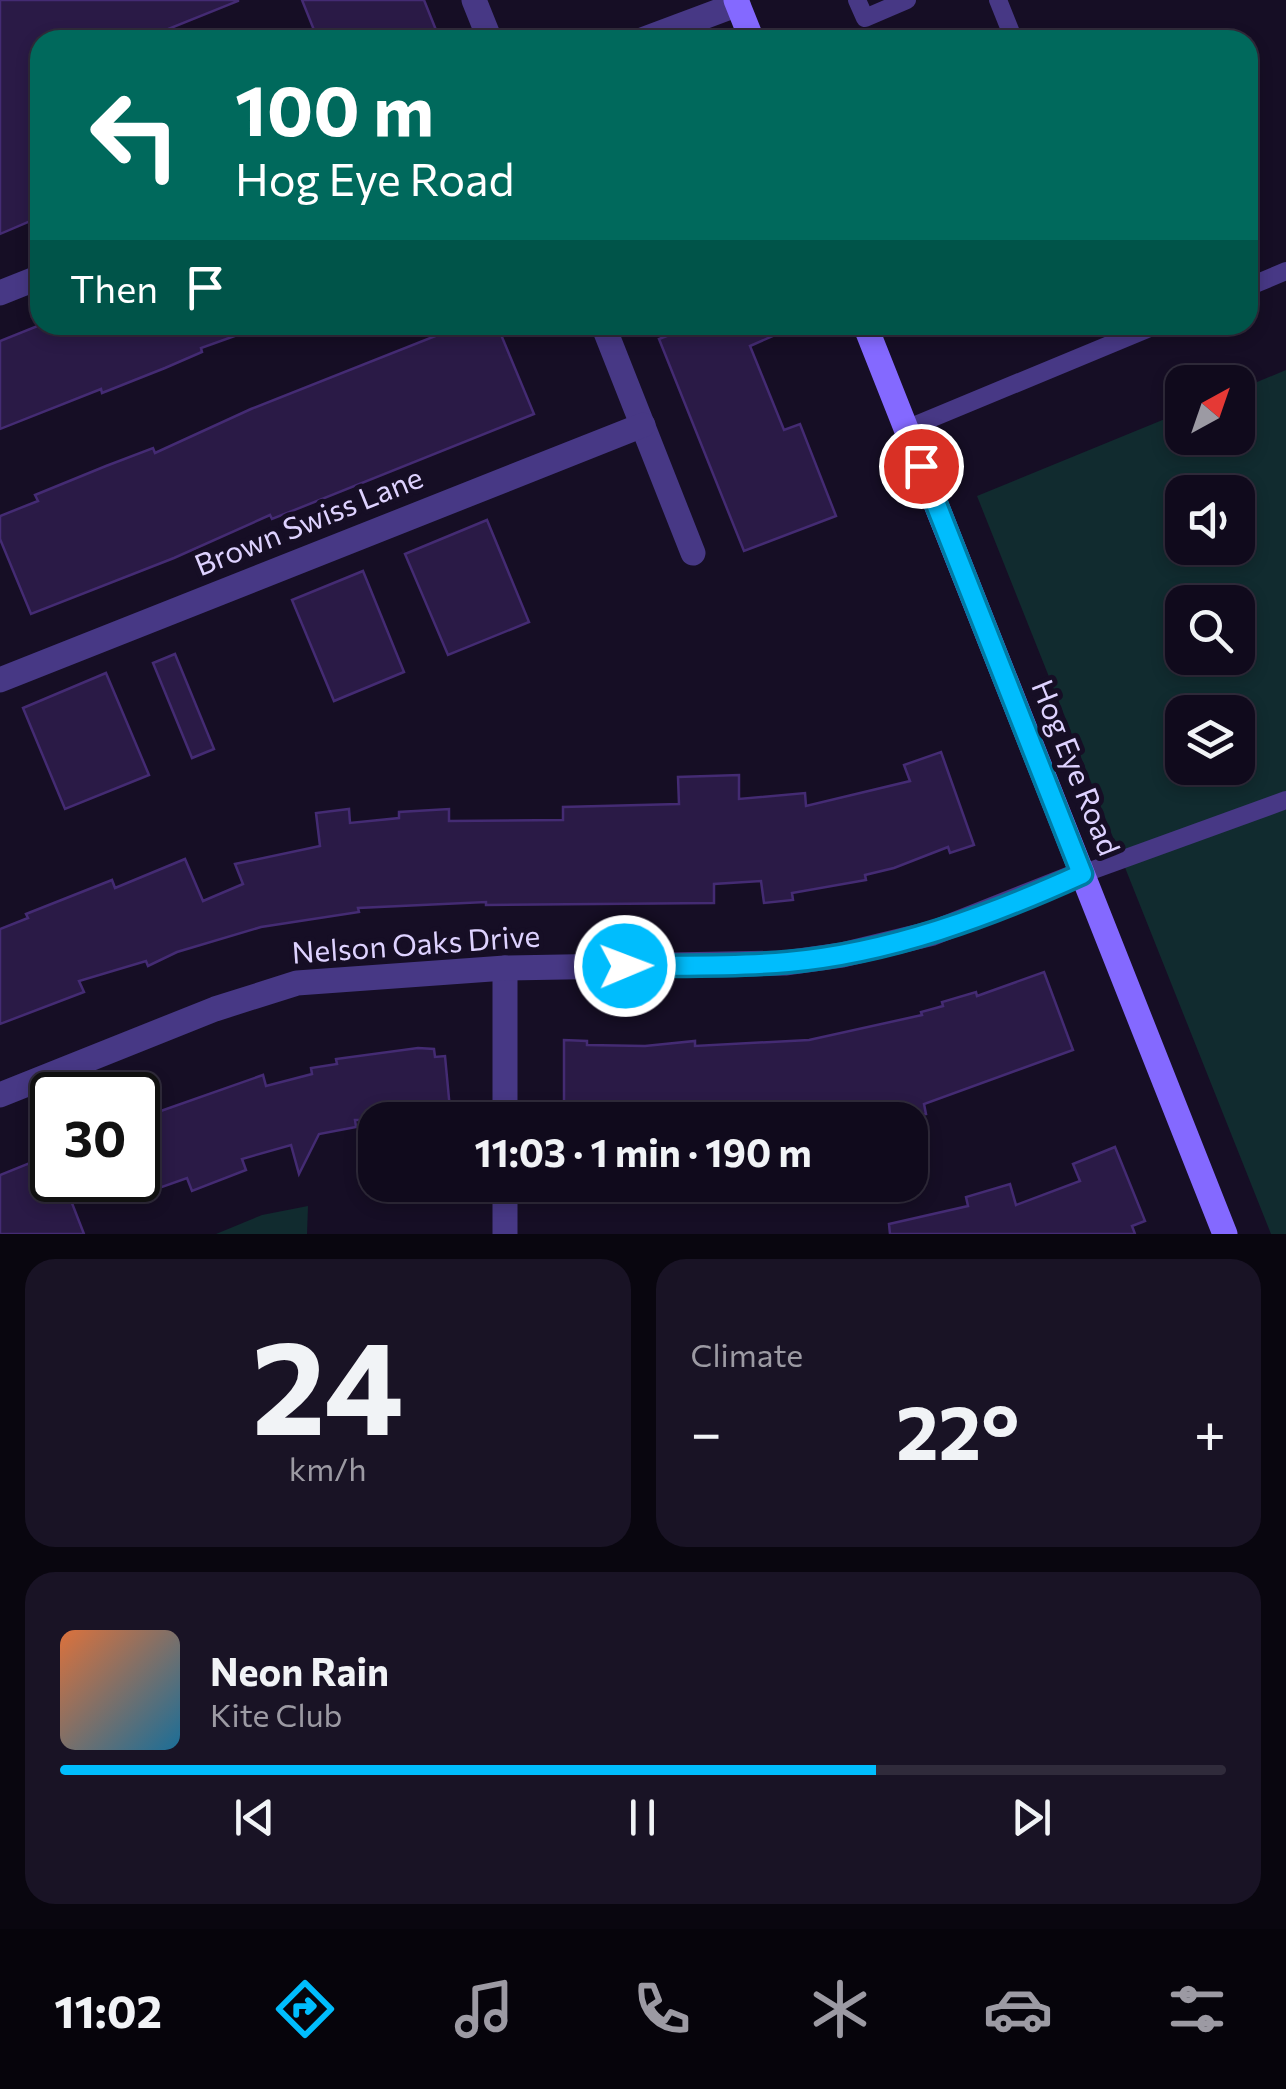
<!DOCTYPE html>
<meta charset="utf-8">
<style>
:root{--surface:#100a1c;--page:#191325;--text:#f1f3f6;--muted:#9c9aa3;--line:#302b3b;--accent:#00bdfd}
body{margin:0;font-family:Commissioner,sans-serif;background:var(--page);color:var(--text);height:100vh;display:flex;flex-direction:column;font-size:38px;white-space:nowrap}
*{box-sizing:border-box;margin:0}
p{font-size:32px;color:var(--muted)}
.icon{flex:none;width:55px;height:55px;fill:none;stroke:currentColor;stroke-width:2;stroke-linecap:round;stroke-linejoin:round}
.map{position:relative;height:1234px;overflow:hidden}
.side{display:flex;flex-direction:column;gap:25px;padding:25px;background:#09060f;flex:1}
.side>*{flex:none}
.banner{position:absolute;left:30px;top:30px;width:1228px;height:305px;border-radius:30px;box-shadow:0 5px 15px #0003,0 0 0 2px var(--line);background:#00695c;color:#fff;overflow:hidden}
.needle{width:65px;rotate:40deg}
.fabs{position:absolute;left:1165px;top:365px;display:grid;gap:20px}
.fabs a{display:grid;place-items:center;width:90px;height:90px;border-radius:20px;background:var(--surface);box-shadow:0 5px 15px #0003,0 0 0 2px var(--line);font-size:50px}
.speed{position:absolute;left:30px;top:1072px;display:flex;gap:20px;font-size:50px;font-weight:700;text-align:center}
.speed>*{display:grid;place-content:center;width:130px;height:130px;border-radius:50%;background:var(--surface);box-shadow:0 5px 15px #0003,0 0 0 2px var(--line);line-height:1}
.speed .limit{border:5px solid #111;border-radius:15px;background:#fff;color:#111}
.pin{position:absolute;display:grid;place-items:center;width:85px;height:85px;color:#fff;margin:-42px;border:5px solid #fff;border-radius:50%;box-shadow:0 2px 10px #0007}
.me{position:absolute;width:110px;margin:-55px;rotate:89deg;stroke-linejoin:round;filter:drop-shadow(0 0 8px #0008)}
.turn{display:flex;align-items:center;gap:35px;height:210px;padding:0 40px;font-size:45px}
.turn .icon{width:130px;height:130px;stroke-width:2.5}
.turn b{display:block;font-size:70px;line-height:85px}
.then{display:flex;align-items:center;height:95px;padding:0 40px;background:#0003;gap:20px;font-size:38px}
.big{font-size:75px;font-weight:700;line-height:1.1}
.side .tile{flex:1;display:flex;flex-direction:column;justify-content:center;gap:15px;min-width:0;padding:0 35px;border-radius:30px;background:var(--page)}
.side .dial{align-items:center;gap:0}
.dial b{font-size:130px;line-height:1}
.song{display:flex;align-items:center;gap:30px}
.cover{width:120px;height:120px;border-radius:15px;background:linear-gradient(135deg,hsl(20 70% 55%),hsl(200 70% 35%))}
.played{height:10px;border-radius:5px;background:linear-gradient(90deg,var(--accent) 70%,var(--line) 70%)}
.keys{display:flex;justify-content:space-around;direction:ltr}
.heat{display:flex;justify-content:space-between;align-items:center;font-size:55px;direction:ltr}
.side .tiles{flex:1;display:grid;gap:25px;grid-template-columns:1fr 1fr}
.tile:last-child{grid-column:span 2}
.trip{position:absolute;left:358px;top:1102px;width:570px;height:100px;border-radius:30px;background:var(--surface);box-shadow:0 5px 15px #0003,0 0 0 2px var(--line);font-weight:700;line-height:100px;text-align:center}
.dock{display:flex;height:160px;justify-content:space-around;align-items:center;background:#06040b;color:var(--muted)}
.dock .icon{width:70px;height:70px}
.dock .current{color:var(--accent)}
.dock b{font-size:45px;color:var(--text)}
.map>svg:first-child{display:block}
.green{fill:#112b2f;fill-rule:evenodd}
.building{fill:#2a1a46;stroke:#442b73;stroke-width:2.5}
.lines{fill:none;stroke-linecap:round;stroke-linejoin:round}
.lane{stroke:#473885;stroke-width:18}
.street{stroke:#473885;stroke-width:25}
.secondary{stroke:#8469ff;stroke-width:25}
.route-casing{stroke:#007ba4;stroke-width:25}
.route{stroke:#00bdfd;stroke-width:18}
.labels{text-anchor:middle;stroke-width:10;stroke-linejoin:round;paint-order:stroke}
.street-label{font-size:30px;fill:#ded2ff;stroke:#160e25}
</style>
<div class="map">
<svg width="1286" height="1234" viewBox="0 0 1286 1234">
<rect width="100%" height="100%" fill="#160e25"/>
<g class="green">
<path d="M 1286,370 L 1286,1234 L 1271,1234 L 977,496 L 1182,412 L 1182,438 L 1238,438 L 1238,390 ZM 1182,492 L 1238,492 L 1238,548 L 1182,548 ZM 1182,602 L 1238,602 L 1238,658 L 1182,658 ZM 1182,712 L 1238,712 L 1238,768 L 1182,768 Z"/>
<path d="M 308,1206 L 307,1234 L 216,1234 L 262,1215 Z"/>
</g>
<g class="building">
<path d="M 0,0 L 238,0 L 238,1 L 141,40 L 40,40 L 40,217 L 0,234 Z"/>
<path d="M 302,0 L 424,0 L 440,40 L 318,40 Z"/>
<path d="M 40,325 L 256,325 L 257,328 L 201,348 L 202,352 L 165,368 L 102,393 L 101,389 L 0,429 L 0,341 Z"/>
<path d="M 463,325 L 497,325 L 534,414 L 272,519 L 270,515 L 174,558 L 31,614 L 0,539 L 0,516 L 38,501 L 35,495 L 106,466 L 153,448 L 155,453 L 251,409 Z"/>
<path d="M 695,325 L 798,325 L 750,346 L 784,430 L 800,424 L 836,516 L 744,551 L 659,339 Z"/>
<path d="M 487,520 L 529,622 L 448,655 L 405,554 Z"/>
<path d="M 363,571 L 404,672 L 334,701 L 292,600 Z"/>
<path d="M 175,654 L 214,749 L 192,758 L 153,663 Z"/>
<path d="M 106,673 L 149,775 L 65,809 L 23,708 Z"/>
<path d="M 941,752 L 974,845 L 950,853 L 948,847 L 894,868 L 865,875 L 866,880 L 792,893 L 793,900 L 764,903 L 761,881 L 714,884 L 714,903 L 486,905 L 486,902 L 358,908 L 359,912 L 261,927 L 177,952 L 148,966 L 146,961 L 79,981 L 84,992 L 0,1024 L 0,929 L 28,918 L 26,914 L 112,880 L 115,888 L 185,859 L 203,901 L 243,884 L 235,864 L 320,846 L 316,813 L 349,809 L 350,823 L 399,818 L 399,812 L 449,809 L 449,821 L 563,820 L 563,807 L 679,804 L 678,777 L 739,775 L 739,799 L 805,793 L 806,806 L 910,781 L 904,765 Z"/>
<path d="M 1044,972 L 1073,1050 L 924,1104 L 926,1114 L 895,1120 L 792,1120 L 790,1106 L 695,1109 L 695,1115 L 564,1114 L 564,1040 L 587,1041 L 587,1045 L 645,1046 L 695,1041 L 695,1046 L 809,1040 L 922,1015 L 921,1012 L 943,1006 L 942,1002 L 976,992 L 977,996 Z"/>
<path d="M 418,1048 L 434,1049 L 435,1057 L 445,1056 L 451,1120 L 355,1120 L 356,1127 L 319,1134 L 299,1174 L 291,1145 L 242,1159 L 246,1170 L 192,1191 L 187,1178 L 145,1193 L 138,1175 L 138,1119 L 263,1075 L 266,1086 L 312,1074 L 311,1068 L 337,1064 L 336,1059 Z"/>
<path d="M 1115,1147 L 1145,1221 L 1132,1226 L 1135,1234 L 890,1234 L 889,1224 L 968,1206 L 966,1197 L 1010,1184 L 1016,1205 L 1080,1181 L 1073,1164 Z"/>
<path d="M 52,1154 L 52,1180 L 63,1180 L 84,1234 L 0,1234 L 0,1175 Z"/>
</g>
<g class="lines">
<g class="lane">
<path d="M 857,0 L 865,18 L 907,0"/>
<path d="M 998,0 L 1014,40"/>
<path d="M 1248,287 L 1286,271"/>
<path d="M 906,429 L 1157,325"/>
<path d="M 1082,874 L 1286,800"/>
</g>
<g class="street">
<path d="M 474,0 L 490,40"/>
<path d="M 642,40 L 738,4"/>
<path d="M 0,293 L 40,277"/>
<path d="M 603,325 L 693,553"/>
<path d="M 0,680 L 643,425"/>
<path d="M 505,968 L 505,1120"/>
<path d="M 0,1095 L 215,1009 L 297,983 L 505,968 L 785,963 L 842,955 L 933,933 L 1082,874"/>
<path d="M 505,1234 L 505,1185"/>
</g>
<g class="secondary">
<path d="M 736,0 L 752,40"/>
<path d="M 865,325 L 1225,1234"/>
</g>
</g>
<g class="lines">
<defs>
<path id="route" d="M 625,966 C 679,965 734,967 788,962 C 890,953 989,916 1082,874 L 921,466"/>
</defs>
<use href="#route" class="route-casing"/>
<use href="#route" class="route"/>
</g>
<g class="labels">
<g class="street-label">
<text transform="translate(309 522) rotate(-22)" y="10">Brown Swiss Lane</text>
<text transform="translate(1075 768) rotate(68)" y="10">Hog Eye Road</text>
<text transform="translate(416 945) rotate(-4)" y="10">Nelson Oaks Drive</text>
</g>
</g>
</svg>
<div class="fabs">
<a><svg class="needle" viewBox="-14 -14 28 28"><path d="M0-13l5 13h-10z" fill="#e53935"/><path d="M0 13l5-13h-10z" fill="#9c9aa3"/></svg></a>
<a><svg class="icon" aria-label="sound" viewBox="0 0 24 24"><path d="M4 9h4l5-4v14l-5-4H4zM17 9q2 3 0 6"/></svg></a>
<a><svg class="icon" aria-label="search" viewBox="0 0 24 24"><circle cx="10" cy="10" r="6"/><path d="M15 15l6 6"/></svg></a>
<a><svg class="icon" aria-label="layers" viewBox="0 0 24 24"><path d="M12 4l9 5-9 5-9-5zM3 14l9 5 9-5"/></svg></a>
</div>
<div class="speed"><div class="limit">30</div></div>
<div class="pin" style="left:921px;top:466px;background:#d93025"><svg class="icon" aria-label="arrive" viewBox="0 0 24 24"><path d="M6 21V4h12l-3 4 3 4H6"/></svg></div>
<svg class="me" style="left:625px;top:966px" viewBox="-20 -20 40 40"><circle r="17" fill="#00bdfd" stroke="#fff" stroke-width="3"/><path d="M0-11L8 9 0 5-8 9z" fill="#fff"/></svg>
<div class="trip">11:03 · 1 min · 190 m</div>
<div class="banner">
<div class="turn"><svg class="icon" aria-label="left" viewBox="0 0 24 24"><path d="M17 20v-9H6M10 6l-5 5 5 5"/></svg><div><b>100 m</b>Hog Eye Road</div></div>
<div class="then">Then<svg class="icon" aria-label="arrive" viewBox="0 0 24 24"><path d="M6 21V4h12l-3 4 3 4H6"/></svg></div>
</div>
</div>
<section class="side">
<div class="tiles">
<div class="tile dial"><b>24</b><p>km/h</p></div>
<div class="tile"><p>Climate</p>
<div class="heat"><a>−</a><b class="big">22°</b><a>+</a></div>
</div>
<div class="tile">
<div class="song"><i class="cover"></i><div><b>Neon Rain</b><p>Kite Club</p></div></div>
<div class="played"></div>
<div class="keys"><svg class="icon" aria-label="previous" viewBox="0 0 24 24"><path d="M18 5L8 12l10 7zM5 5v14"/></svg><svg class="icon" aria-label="pause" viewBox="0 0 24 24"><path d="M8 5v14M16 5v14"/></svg><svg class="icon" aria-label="next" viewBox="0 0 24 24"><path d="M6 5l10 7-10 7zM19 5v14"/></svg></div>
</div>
</div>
</section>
<nav class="dock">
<b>11:02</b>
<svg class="icon current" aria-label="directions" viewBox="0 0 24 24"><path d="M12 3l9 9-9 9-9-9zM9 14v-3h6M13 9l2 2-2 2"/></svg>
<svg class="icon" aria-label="music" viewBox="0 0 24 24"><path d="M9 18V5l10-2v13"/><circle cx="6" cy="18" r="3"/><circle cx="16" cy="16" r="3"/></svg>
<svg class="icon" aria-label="phone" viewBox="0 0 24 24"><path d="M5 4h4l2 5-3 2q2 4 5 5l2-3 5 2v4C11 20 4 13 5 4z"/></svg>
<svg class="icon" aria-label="climate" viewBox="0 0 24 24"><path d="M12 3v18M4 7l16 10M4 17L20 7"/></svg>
<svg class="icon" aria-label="car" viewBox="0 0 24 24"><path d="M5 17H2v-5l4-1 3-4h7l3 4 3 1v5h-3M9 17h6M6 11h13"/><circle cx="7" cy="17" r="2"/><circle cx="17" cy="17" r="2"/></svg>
<svg class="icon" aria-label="filters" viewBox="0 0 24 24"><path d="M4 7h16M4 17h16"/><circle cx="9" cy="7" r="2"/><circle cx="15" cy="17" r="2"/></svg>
</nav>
